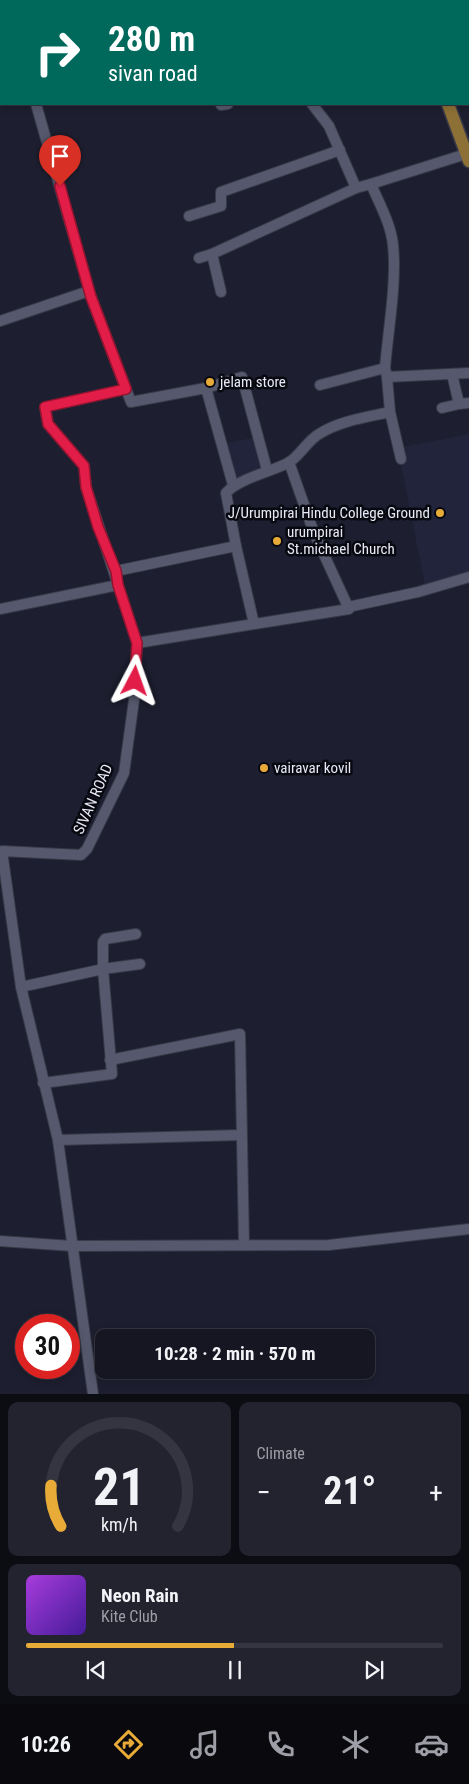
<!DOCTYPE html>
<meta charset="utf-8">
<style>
:root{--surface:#161623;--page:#232330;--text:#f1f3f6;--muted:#9e9fa6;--line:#353541;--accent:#e8ab37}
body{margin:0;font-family:"Roboto Condensed",sans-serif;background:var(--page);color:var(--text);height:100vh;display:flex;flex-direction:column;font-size:19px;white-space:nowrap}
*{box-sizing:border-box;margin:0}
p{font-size:16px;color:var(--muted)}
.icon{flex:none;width:28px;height:28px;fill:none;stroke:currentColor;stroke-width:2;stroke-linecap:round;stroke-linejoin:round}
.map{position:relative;height:1394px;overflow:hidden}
.sheet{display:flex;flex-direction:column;gap:8px;padding:8px;background:#0c0c13;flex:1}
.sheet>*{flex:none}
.guide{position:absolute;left:0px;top:0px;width:470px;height:105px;box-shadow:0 2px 8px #0003,0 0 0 1px var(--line);background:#00695c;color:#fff;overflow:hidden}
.speed{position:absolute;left:15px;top:1314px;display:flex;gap:10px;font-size:25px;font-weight:700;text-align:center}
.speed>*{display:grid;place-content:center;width:65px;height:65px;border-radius:50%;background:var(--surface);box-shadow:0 2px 8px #0003,0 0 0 1px var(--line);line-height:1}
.speed .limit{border:8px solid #d22;background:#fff;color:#111}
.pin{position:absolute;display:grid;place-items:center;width:42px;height:42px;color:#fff;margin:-51px -21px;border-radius:50% 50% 50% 0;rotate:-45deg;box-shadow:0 0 5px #0007}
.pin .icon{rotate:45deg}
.me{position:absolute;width:55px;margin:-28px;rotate:4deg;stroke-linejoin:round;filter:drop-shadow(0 0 4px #0008)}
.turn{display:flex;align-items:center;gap:18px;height:105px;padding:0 25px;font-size:22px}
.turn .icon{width:65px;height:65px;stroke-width:2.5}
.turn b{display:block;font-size:35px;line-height:42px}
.big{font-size:38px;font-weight:700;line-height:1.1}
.sheet .tile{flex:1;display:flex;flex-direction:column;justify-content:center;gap:8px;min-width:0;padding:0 18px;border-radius:10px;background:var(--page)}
.sheet .dial{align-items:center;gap:0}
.dial svg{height:130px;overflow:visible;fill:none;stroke:var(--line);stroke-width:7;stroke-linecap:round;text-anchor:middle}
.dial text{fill:var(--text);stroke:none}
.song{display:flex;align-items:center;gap:15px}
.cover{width:60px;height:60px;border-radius:8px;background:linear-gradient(135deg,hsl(280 70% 55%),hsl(260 70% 35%))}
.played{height:5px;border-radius:2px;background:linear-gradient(90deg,var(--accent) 50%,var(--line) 50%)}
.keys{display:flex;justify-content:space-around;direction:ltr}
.heat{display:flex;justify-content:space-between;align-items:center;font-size:28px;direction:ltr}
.sheet .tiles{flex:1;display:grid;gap:8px;grid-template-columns:1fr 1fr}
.tile:last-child{grid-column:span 2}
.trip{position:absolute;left:95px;top:1329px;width:280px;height:50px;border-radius:10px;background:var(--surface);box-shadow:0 2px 8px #0003,0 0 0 1px var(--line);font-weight:700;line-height:50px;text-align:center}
.menu{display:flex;height:80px;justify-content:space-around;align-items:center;background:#09090e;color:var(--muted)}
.menu .icon{width:35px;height:35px}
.menu .on{color:var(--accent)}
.menu b{font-size:22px;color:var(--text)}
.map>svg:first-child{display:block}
.built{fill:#22243b}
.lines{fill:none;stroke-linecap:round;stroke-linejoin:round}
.minor-casing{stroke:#383a48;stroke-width:12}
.major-casing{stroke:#383a48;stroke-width:15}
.minor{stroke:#56586d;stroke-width:10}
.major{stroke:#8d7036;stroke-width:12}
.route-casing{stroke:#92132f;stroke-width:12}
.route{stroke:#e11d48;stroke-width:9}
.poi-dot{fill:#e8ab37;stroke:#080910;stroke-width:2}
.labels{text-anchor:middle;stroke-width:5;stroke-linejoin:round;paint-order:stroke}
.poi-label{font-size:15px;fill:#e8e9f6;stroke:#080910;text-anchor:start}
.street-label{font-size:15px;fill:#e8e9f6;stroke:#080910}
</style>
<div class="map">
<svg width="469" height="1394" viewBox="0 0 469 1394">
<rect width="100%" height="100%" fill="#1d1e2f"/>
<g class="built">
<path d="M 469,434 L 469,577 L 425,586 L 398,448 Z"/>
<path d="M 257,437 L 267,470 L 233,485 L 221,444 Z"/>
</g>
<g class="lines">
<defs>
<g id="minor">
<path d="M 71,0 L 72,1"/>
<path d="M 337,1 L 338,0"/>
<path d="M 469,56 L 469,55"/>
<path d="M 0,73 L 1,72"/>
<path d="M 36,104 L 91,297 L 126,389 L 45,407 L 48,424 L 84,466 L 86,487 L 137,643 L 134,700 L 124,773 L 87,849 L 81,855 L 2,851 L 21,987 L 58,1140 L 93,1394"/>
<path d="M 312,104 L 329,126 L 356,188"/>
<path d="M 221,105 L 228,104"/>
<path d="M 466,154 L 371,184 C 379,203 391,224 393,245 C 397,282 388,331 385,368 L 387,377 L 469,373"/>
<path d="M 189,216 L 221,206 L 221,192 L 340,150"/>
<path d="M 199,258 L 212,254"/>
<path d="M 221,292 L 212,254 L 356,188 L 371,184"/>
<path d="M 0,321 L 89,291"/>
<path d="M 320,385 L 385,368"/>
<path d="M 206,388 L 242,377 L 267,470"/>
<path d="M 126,389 L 131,402 L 206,388 L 233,485"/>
<path d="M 459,404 L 469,403"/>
<path d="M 442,408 L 459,404 L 452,374"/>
<path d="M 390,412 L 401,459"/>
<path d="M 236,546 L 254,624 L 349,609 L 314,533 L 289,462"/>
<path d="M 116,571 L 236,546 L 226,493 C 238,479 270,472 288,463 C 300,456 307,441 319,434 C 339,421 367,417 390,412 L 387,377"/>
<path d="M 348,607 L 418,592 L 469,577"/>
<path d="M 0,609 L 118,585"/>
<path d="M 137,643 L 254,624"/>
<path d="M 136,934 L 105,939 L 103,942 L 103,969 L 140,964"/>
<path d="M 21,987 L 103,969 L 112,1074 L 43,1083"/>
<path d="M 110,1060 L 240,1034 L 244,1245"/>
<path d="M 58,1140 L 241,1135"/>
<path d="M 0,1241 L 72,1246 L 329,1245 L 469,1229"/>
</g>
<g id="major">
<path d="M 404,0 L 405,1"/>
<path d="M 448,104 L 469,161"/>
</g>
</defs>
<use href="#minor" class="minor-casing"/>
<use href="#major" class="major-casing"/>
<use href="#minor" class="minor"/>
<use href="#major" class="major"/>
</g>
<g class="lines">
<defs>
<path id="route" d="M 60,186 L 91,297 L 126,389 L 45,407 L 48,424 L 84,466 L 86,487 L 98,527 L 116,571 L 118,585 L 137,643 L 135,681"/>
</defs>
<use href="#route" class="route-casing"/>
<use href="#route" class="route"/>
</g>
<g class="poi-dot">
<circle cx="210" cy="382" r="5"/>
<circle cx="440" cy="513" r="5"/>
<circle cx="277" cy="541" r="5"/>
<circle cx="264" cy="768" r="5"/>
</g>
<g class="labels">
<g class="poi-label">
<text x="220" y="387">jelam store</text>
<text x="430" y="518" text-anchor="end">J/Urumpirai Hindu College Ground</text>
<text x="287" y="537">urumpirai<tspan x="287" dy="17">St.michael Church</tspan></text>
<text x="274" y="773">vairavar kovil</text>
</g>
<g class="street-label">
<text transform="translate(93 799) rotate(-66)" y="5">SIVAN ROAD</text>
</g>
</g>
</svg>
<div class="speed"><div class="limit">30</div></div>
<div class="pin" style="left:60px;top:186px;background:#d93025"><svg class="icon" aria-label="arrive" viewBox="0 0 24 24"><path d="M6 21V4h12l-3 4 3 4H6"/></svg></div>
<svg class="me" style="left:135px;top:681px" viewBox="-20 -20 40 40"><path d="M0-17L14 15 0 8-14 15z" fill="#e11d48" stroke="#fff" stroke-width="4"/></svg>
<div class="trip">10:28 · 2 min · 570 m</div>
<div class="guide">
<div class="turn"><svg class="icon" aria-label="right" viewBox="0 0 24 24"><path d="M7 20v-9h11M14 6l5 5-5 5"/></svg><div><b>280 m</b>sivan road</div></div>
</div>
</div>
<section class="sheet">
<div class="tiles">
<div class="tile dial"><svg viewBox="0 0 100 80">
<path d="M14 69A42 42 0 1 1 86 69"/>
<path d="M14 69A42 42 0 0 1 8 44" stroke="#e8ab37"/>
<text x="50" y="56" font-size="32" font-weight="700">21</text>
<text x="50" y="72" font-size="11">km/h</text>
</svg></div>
<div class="tile"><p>Climate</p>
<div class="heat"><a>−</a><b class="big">21°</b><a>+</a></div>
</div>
<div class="tile">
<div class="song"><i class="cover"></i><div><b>Neon Rain</b><p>Kite Club</p></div></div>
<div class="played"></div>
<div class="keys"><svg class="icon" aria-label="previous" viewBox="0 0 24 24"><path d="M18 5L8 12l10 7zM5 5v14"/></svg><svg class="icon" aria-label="pause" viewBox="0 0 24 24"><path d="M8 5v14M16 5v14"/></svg><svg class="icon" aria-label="next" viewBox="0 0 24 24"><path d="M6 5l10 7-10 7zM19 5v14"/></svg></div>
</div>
</div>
</section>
<nav class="menu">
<b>10:26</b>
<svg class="icon on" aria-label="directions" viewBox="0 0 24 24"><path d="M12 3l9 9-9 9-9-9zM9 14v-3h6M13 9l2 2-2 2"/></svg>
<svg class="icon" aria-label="music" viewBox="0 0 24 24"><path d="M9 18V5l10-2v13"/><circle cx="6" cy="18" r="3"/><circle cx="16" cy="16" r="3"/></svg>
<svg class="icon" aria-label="phone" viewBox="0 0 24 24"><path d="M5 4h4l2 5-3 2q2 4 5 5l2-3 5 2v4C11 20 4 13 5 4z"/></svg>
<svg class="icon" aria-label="climate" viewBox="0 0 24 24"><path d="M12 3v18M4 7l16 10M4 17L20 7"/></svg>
<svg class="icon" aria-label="car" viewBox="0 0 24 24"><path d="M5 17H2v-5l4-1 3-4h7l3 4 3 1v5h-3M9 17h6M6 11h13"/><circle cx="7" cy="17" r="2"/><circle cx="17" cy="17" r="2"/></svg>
</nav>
